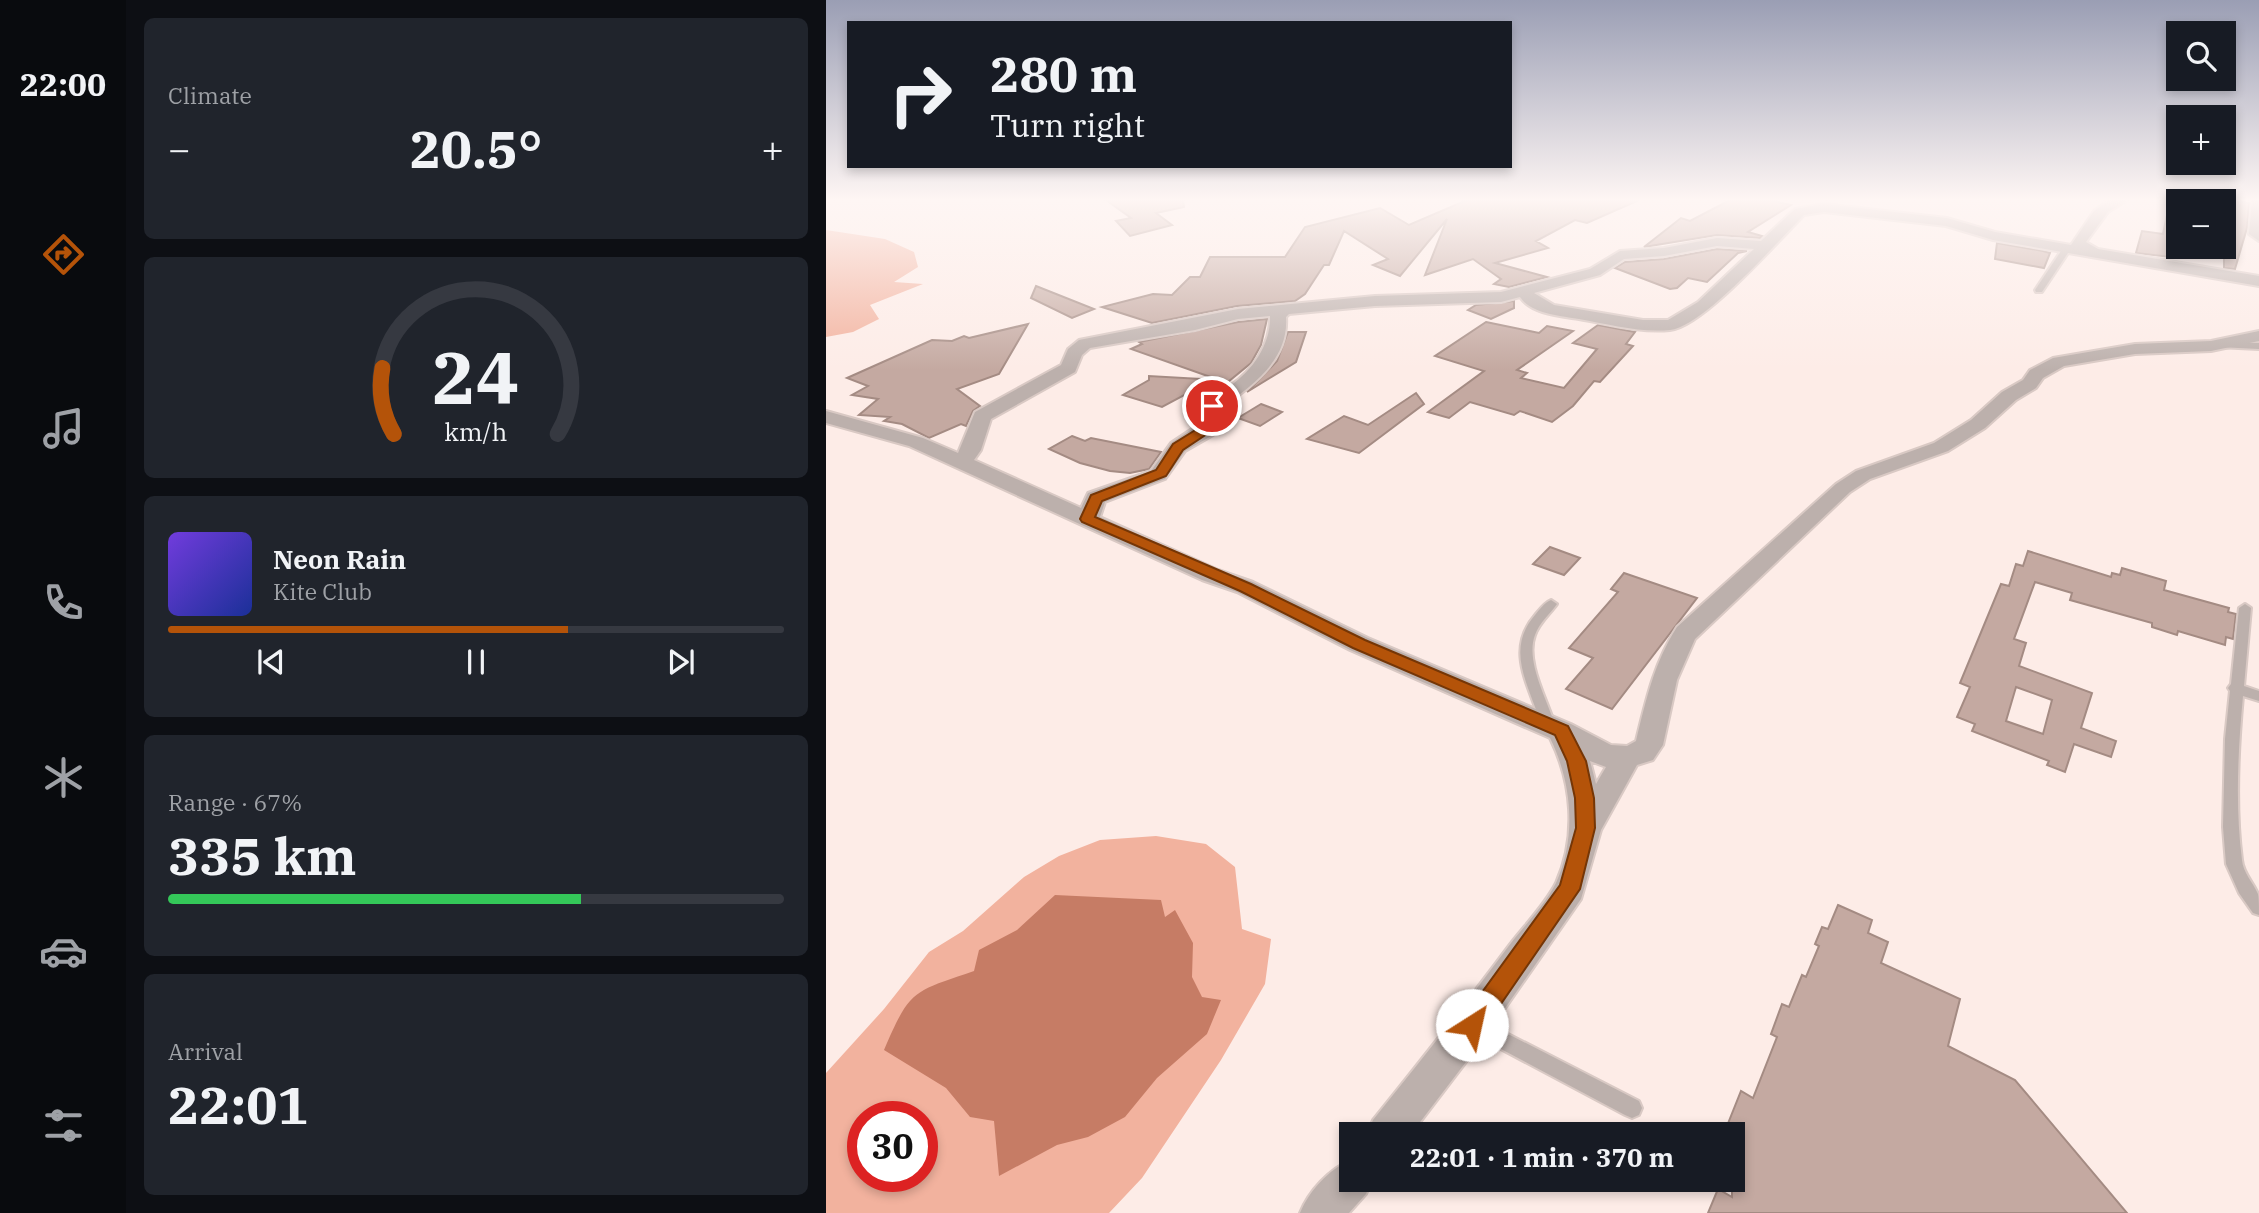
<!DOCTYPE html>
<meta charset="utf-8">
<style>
:root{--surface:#171b24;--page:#20242c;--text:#f1f3f6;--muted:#9ea1a6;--line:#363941;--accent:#b45309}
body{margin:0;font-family:"IBM Plex Serif",serif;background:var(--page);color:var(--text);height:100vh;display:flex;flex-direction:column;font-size:26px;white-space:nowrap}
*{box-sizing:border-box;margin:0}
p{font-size:23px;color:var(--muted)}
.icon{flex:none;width:38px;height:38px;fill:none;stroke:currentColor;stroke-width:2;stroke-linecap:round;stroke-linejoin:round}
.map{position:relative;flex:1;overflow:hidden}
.sheet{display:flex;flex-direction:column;gap:18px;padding:18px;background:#0d0f14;width:700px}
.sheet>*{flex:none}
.top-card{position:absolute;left:21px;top:21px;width:665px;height:147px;border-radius:0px;box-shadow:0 4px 10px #0003;background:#171b24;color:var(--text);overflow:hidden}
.controls{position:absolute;left:1340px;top:21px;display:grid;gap:14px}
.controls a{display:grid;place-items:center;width:70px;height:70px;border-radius:0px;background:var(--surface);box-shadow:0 4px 10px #0003;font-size:35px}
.speed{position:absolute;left:21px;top:1101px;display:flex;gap:14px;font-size:35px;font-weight:700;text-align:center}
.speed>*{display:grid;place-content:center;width:91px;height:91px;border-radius:50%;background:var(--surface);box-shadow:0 4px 10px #0003;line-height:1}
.speed .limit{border:10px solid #d22;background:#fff;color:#111}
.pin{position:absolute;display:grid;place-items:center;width:60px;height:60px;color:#fff;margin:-30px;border:4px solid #fff;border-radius:50%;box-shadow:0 2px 7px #0007}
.me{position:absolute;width:77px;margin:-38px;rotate:35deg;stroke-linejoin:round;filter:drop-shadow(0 0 5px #0008)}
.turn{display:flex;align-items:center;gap:24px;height:147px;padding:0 28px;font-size:32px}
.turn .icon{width:91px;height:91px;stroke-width:2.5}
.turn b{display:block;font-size:49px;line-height:60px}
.big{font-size:52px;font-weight:800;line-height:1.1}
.sheet .widget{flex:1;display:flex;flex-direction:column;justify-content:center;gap:10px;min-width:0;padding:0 24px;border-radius:10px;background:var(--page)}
.sheet .dial{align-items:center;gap:0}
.dial svg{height:182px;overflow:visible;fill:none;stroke:var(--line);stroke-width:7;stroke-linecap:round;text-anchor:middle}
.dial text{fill:var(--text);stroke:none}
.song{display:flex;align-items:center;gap:21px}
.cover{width:84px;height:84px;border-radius:10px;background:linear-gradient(135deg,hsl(260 70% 55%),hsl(230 70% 35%))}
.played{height:7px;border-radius:4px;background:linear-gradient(90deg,var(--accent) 65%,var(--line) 65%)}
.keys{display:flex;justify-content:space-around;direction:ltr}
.heat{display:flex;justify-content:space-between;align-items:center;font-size:38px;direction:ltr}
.charge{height:10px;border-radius:5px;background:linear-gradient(90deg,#34c759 67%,var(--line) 0)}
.trip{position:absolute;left:513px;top:1122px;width:406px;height:70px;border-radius:0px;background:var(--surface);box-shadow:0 4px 10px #0003;font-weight:800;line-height:70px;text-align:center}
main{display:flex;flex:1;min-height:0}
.menu{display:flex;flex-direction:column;width:126px;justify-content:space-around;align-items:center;background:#090b0e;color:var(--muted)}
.menu .icon{width:49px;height:49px}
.menu .on{color:var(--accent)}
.menu b{font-size:32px;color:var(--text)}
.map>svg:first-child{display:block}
.green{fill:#f2b29e;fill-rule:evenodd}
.water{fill:#c67c65}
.building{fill:#c4a9a1;stroke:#a48b83;stroke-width:2;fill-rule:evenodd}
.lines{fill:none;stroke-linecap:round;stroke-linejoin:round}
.lane-casing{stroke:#d9c9c4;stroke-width:4}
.street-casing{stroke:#d9c9c4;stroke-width:4}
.lane{fill:#bcb0ac;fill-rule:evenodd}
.street{fill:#bcb0ac;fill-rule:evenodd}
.route{fill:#b45309;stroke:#753606;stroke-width:2}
</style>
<main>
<nav class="menu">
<b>22:00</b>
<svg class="icon on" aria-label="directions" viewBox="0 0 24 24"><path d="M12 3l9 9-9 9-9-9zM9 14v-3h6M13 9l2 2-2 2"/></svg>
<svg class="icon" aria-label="music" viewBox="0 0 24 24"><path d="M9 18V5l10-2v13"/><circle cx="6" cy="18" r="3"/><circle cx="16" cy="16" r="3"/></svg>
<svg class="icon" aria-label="phone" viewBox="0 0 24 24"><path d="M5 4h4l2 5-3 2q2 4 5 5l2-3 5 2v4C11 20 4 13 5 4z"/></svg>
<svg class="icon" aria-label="climate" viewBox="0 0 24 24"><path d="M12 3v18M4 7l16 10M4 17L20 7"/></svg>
<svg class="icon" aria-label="car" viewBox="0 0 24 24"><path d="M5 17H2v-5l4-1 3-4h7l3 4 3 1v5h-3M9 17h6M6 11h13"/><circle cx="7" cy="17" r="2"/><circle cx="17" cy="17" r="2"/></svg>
<svg class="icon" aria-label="filters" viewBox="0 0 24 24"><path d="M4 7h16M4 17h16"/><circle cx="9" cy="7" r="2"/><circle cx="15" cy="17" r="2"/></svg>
</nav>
<section class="sheet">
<div class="widget"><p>Climate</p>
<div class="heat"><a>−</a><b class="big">20.5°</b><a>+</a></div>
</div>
<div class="widget dial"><svg viewBox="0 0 100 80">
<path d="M14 69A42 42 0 1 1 86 69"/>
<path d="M14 69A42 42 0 0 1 9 40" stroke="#b45309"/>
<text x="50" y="56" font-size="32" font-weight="700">24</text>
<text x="50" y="72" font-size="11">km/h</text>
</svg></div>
<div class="widget">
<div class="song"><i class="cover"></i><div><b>Neon Rain</b><p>Kite Club</p></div></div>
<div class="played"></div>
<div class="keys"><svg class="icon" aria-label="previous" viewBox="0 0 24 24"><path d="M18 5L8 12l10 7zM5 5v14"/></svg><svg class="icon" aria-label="pause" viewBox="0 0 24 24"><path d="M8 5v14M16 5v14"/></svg><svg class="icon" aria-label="next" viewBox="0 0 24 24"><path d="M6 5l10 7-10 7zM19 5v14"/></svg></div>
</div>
<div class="widget"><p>Range · 67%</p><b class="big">335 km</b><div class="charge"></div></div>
<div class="widget"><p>Arrival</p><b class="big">22:01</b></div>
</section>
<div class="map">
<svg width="1433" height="1213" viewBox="0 0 1433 1213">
<rect width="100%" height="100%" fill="#fdece7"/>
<g class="green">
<path d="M 0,230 L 59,239 L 88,252 L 92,267 L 68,282 L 97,284 L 44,305 L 53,319 L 27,332 L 0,337 Z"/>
<path d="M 330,836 L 380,844 L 409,867 L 416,929 L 445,939 L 439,984 L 395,1060 L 316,1178 L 283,1213 L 0,1213 L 0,1073 L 58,1009 L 103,952 L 137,931 L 198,877 L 233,856 L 274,840 ZM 37,1116 L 96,1116 L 96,1176 L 37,1176 Z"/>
</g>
<path class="water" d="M 229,895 L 335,900 L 339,917 L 349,910 L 367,943 L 366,977 L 376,997 L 395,1000 L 381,1034 L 331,1078 L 299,1117 L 262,1137 L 231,1145 L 173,1176 L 168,1121 L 144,1117 L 120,1088 L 58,1050 C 84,989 87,992 148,971 L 153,950 L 191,930 Z"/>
<g class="building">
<path d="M 280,200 L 357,200 L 358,207 L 330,213 L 346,225 L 304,236 L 290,221 L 305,218 Z"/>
<path d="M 641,200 L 813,200 L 761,223 L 749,220 L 710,241 L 722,248 L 669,263 L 721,277 L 683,287 L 668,284 L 675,279 L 647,259 L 599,275 L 621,219 L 574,276 L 547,265 L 562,259 L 518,231 L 503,265 L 498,265 L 479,294 L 469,301 L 411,306 L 326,323 L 276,307 L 327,294 L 346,295 L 364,277 L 374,277 L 384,257 L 459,257 L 479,227 L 554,208 L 583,225 Z"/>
<path d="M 904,200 L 943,200 L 965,205 L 922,232 L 936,236 L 934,238 L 891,235 L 818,247 L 855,218 L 864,221 Z"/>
<path d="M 1344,200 L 1353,200 L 1353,258 L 1310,253 L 1316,231 L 1337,234 Z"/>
<path d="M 1398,200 L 1423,203 L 1421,228 L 1409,269 L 1398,268 Z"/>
<path d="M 1171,243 L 1217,251 L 1224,253 L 1218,268 L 1169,259 Z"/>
<path d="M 891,249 L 921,251 L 912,253 L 881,282 L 862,278 L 851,288 L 844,289 L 789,268 L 799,262 L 838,259 Z"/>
<path d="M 210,286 L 268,309 L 246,318 L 205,298 Z"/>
<path d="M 688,301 L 688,308 L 665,319 L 642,310 L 650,305 Z"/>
<path d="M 441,319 L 435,345 L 425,363 L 391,391 L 393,381 L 370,397 L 360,394 L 336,407 L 297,395 L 323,380 L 323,376 L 393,380 L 305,349 L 316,344 L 313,342 L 412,322 Z"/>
<path d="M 660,322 L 713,333 L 721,326 L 747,331 L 691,370 L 701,373 L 695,378 L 738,388 L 771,349 L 747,343 L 772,325 L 809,332 L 800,344 L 807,346 L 774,382 L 768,381 L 747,406 L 726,422 L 694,411 L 688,415 L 644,402 L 623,418 L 602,412 L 658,371 L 609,356 Z"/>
<path d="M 202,324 L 173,374 L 131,389 L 154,406 L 147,411 L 140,426 L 135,424 L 103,438 L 76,424 L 58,421 L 64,417 L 33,415 L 52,399 L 26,395 L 42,386 L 21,378 L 106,340 L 126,341 L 138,336 L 143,338 Z"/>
<path d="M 462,332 L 480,332 L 470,362 L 421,392 L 451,361 Z"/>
<path d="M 590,393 L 598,404 L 533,453 L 481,439 L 518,416 L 542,425 Z"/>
<path d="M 435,404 L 456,412 L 434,426 L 412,418 Z"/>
<path d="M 246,436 L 259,441 L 265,438 L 335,452 L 323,469 L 304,473 L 284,471 L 254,463 L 223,449 Z"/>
<path d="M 724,547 L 754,558 L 738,575 L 707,564 Z"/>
<path d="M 1202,551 L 1285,577 L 1286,573 L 1294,575 L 1296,568 L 1340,581 L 1338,590 L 1403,608 L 1402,612 L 1410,614 L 1407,639 L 1400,637 L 1399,645 L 1352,631 L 1351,635 L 1326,627 L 1326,623 L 1244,600 L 1246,593 L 1209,582 L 1188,639 L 1200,643 L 1193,666 L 1266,693 L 1255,728 L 1290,741 L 1285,757 L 1248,744 L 1239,772 L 1221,765 L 1223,761 L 1146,731 L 1149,724 L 1131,717 L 1144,687 L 1134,683 L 1175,584 L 1183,586 L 1190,564 L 1197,566 ZM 1190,687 L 1226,700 L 1217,734 L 1180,721 Z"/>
<path d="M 798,573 L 871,598 L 786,709 L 740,689 L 767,658 L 743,648 L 792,592 L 785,589 Z"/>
<path d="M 1012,905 L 1046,920 L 1042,933 L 1062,942 L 1055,963 L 1134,999 L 1122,1046 L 1189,1080 L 1301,1213 L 882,1213 L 892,1189 L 906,1197 L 906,1146 L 912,1132 L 901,1126 L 915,1091 L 927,1098 L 951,1037 L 945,1034 L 956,1004 L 963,1007 L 976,975 L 980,977 L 993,946 L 989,944 L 996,927 L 1002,929 Z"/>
</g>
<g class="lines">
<defs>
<g id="lane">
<path d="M 1239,245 L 1246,247 L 1216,292 L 1210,292 L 1209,290 Z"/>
<path d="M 1395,342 L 1433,343 L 1433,349 L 1392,347 L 1392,343 Z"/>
<path d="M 725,600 L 731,604 C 724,614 713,623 709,635 C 699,661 721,699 729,725 L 727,729 L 717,729 L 715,725 C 704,686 678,651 709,615 C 714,609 718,603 725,600 Z"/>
<path d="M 1419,604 L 1425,608 L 1418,686 L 1433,691 L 1433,701 L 1417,696 C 1412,750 1409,806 1416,860 C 1417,873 1427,882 1432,894 C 1433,899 1433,909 1433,915 L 1427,913 L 1413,893 L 1400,864 L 1397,827 L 1399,739 L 1404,691 L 1402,688 L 1405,684 L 1413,608 Z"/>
<path d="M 647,1016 L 813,1101 L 816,1108 L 813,1115 L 806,1118 L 799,1115 L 641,1031 L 638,1025 L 641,1019 Z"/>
</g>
<g id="street">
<path d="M 1284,200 L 1301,200 L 1282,212 L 1260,242 L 1272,249 L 1433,276 L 1433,286 L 1167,240 L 1120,226 L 998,212 L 978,215 C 952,241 877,327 844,330 C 814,333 782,324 753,319 C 734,316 705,314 694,297 L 675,302 L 549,306 L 463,314 L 460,317 C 463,361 425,386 394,409 L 398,422 L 387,435 L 359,451 L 339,479 L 279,502 L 274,517 L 392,570 L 427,582 L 542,638 L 745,724 L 785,745 L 801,746 L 810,741 C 820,700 828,663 851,627 L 1010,484 L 1030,471 L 1108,443 L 1145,420 L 1176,392 L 1197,380 L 1204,370 L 1227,358 L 1309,344 L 1385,341 L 1433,331 L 1433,341 L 1385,351 L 1309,354 L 1238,366 L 1217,378 L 1210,388 L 1190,400 L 1159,428 L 1122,451 L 1044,479 L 1024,492 L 869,639 L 851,680 L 837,745 L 827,760 L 811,765 L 775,830 L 755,899 L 659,1037 L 585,1134 L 541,1134 L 547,1120 C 593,1063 638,1006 682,947 C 697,927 719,905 730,883 C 751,836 746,783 724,738 L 524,650 L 411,592 L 376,580 L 83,446 L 0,423 L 0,411 L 97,438 L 132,453 L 149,412 L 235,365 L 242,349 L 253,340 L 412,309 L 549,296 L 675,292 L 764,269 L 794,251 L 838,248 L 891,238 L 935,241 L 969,209 L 998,204 L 1121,218 L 1169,232 L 1245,245 L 1268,211 ZM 891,246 L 928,249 L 872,302 L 842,320 L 817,320 L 728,305 L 708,293 L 774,275 L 798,259 L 838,256 ZM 444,316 C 445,344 427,370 404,386 C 393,393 381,398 375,410 L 378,421 L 345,443 L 325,471 L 262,493 L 255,508 L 148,460 L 155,450 L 165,419 L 249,372 L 256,355 L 264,348 L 369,330 L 412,319 ZM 764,761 L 780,767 L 770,784 Z"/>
<path d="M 1426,200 L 1433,200 L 1433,241 L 1423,234 Z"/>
<path d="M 525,1160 L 525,1180 L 546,1180 L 540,1194 L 523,1213 L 474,1213 C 483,1191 503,1169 525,1160 Z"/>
</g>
</defs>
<use href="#lane" class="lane-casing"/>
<use href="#street" class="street-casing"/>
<use href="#lane" class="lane"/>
<use href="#street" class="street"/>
</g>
<linearGradient id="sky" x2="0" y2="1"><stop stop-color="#9a9eb4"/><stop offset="0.54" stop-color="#fef6f4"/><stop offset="1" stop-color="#fef6f4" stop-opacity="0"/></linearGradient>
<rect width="1433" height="370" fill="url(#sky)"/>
<path class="route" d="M 382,404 L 393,406 L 390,428 L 357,450 L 340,476 L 276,501 L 269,517 L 425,584 L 539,640 L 742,726 L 760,761 L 768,798 L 769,828 L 754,889 L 655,1033 L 646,1037 L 638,1033 L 635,1025 L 638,1017 L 734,885 L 750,828 L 749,798 L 741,761 L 729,735 L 527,648 L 414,591 L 256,522 L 254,519 L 265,495 L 330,470 L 347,444 L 379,424 Z"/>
</svg>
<div class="controls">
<a><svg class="icon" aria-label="search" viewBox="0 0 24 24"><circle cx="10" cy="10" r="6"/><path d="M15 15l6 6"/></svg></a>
<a>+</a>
<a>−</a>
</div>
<div class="speed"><div class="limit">30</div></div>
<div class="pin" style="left:386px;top:406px;background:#d93025"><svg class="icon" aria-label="arrive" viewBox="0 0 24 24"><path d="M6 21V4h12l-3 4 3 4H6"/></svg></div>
<svg class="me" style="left:646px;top:1025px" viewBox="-20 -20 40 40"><circle r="19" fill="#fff"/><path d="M0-13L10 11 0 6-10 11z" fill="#b45309"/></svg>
<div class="trip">22:01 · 1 min · 370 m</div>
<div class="top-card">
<div class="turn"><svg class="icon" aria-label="right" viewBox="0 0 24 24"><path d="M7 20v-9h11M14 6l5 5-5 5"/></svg><div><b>280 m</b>Turn right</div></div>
</div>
</div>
</main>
